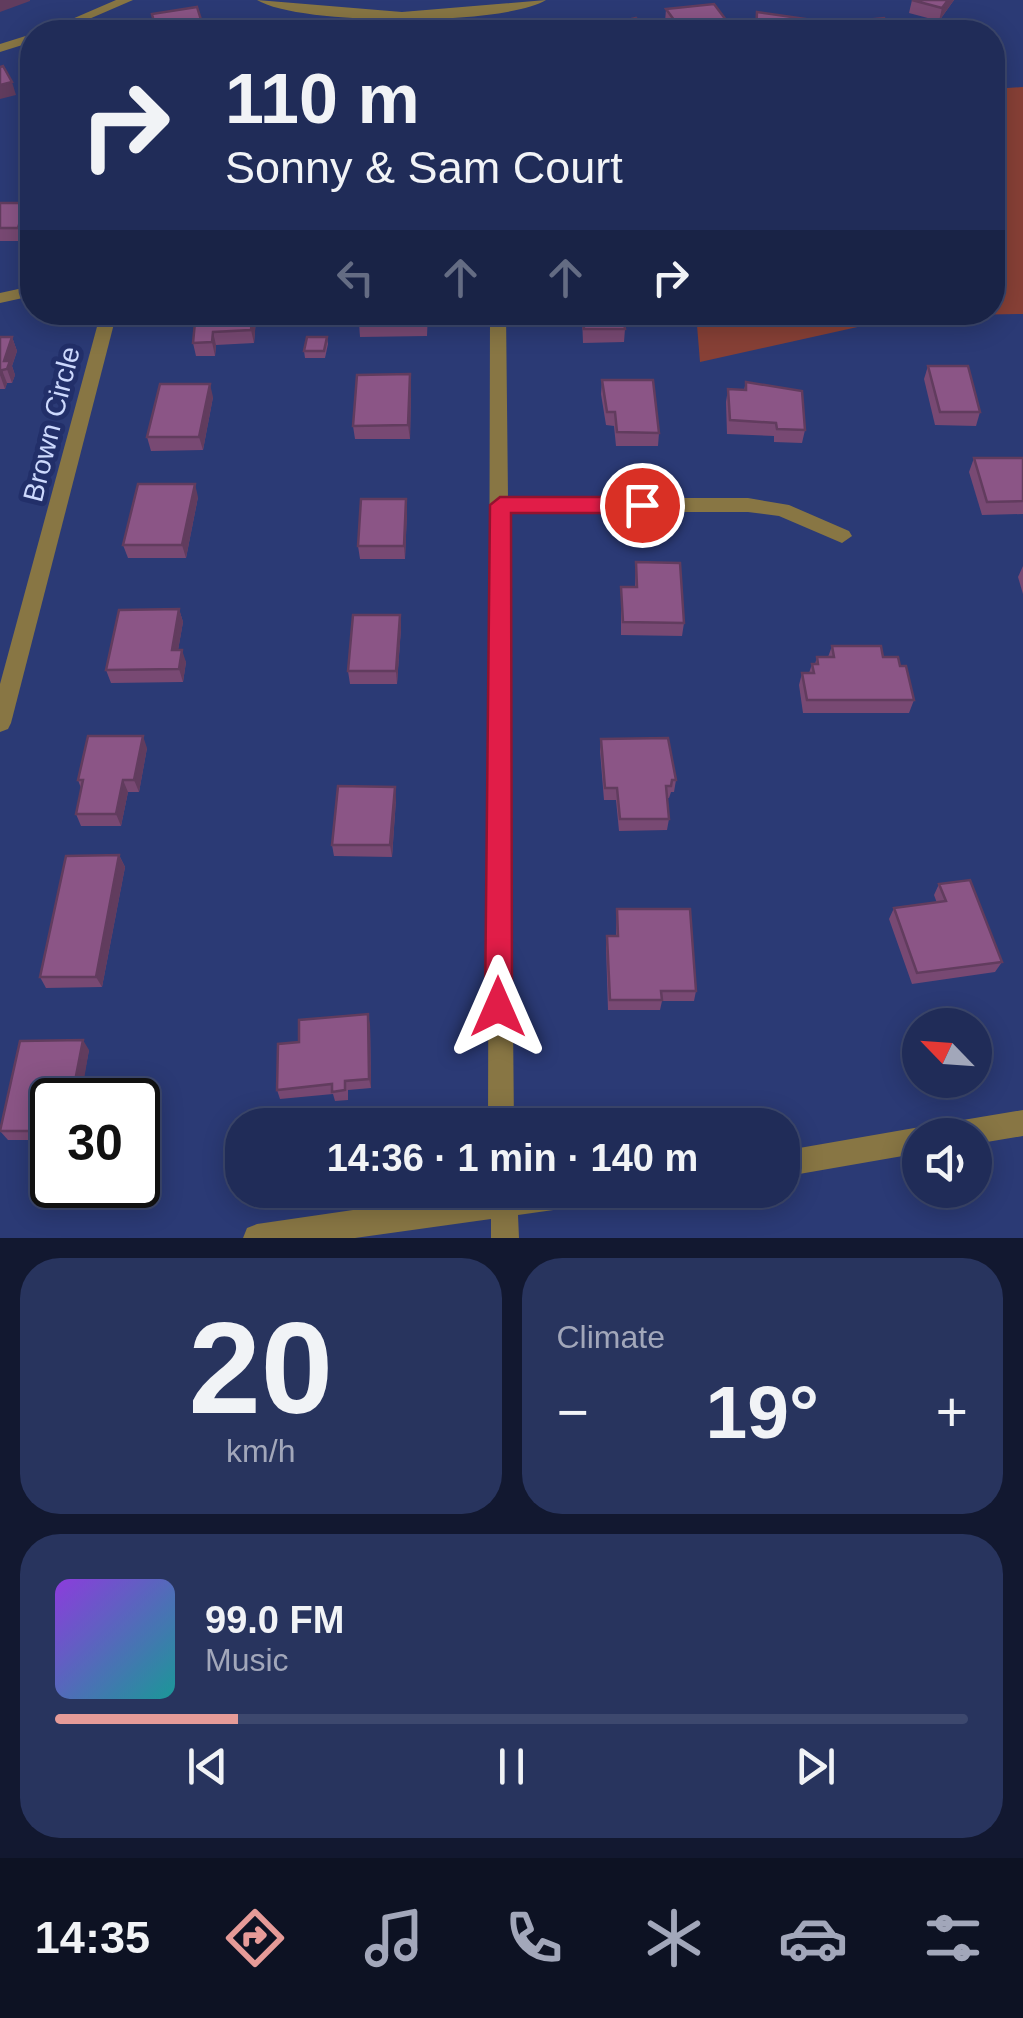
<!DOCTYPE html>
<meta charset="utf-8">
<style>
:root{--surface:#202c58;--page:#28345e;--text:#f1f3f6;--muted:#a2a7ba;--line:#3d486e;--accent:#e69b98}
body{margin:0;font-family:Arial,sans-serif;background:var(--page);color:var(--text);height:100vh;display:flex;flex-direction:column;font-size:38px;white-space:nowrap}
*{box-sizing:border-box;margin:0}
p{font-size:32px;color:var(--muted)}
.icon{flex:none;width:55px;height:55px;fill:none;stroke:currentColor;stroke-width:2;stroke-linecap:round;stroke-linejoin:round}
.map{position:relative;height:1238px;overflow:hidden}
.details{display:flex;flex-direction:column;gap:20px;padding:20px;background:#121830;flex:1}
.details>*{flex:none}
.banner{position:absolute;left:20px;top:20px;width:985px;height:305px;border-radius:40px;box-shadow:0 5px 25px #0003,0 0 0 2px var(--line);background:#202c58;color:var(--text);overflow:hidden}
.needle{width:65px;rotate:295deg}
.fabs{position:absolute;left:902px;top:1008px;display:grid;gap:20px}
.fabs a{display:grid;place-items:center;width:90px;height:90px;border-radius:50%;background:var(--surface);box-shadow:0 5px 25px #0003,0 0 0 2px var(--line);font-size:50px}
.speed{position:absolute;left:30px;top:1078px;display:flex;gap:20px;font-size:50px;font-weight:700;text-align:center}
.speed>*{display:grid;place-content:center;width:130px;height:130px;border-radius:50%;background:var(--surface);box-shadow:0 5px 25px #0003,0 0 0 2px var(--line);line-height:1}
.speed .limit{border:5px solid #111;border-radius:15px;background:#fff;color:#111}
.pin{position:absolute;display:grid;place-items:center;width:85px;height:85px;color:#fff;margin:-42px;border:5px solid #fff;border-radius:50%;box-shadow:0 2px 10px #0007}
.me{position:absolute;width:110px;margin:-55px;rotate:0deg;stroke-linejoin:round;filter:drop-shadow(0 0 8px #0008)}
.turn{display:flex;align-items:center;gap:35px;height:210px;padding:0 40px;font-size:45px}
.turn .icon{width:130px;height:130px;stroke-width:2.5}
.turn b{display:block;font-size:70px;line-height:85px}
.lanes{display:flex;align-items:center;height:95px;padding:0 40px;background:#0003;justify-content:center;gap:50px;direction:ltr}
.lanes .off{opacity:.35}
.big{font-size:75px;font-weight:600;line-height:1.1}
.details .card{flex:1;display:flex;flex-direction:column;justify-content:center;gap:15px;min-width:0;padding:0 35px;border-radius:40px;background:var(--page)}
.details .dial{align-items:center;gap:0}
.dial b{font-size:130px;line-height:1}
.song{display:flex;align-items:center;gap:30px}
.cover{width:120px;height:120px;border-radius:15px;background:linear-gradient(135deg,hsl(270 70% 55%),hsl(180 70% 35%))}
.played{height:10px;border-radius:5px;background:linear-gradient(90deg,var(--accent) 20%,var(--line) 20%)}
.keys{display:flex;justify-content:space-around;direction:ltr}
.heat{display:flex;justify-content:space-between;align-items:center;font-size:55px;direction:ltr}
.details .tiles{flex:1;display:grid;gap:20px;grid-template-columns:1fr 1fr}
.card:last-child{grid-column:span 2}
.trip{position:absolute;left:225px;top:1108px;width:575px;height:100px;border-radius:40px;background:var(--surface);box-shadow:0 5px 25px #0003,0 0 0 2px var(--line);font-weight:600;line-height:100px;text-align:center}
.tab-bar{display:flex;height:160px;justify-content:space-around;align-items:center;background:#0d1223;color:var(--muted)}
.tab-bar .icon{width:70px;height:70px}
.tab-bar .on{color:var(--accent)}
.tab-bar b{font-size:45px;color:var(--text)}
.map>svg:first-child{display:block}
.green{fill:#874036}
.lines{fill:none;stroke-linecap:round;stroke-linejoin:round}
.minor{fill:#887644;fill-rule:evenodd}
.wall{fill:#784973}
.shaded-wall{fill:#613c5e}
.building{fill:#8b5586;stroke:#613c5e;stroke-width:2.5}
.route{fill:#e11d48;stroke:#92132f;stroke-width:2.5}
.labels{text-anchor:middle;stroke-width:10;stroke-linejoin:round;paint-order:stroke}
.street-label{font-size:28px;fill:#cdd9fd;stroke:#222f69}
</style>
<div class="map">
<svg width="1023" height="1238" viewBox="0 0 1023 1238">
<rect width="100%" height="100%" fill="#2b3a75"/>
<path class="green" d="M 1023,87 L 1023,314 L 907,316 L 700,362 L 696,313 L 992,312 L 993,89 Z"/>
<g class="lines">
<g class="minor">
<path d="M 116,0 L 133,0 L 59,32 L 42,32 Z"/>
<path d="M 257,0 L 402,12 L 546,0 C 504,26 300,26 257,0 Z"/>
<path d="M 32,34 L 32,42 L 0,52 L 0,44 Z"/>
<path d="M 32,286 L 32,296 L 0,303 L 0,293 Z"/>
<path d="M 101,312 L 117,312 L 11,723 L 8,729 L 0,732 L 0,684 Z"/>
<path d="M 490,312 L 506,312 L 508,498 L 748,498 L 789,505 L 849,531 L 852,536 L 842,543 L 779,516 L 748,512 L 508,512 L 514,1125 L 488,1125 Z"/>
<path d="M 1023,1110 L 1023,1136 L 975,1144 L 975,1135 L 938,1135 L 942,1126 L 951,1122 Z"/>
<path d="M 920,1127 L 931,1135 L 920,1135 L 920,1153 L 782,1177 L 782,1151 Z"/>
<path d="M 490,1190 L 616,1190 L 612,1199 L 603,1203 L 518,1215 L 519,1238 L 491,1238 L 491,1219 L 355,1238 L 243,1238 L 247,1228 L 257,1224 Z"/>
</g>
</g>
<g class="wall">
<path d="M 912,0 L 954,0 L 939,21 L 909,13 Z"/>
<path d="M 666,9 L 726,20 L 724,32 L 672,32 L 665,22 Z"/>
<path d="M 845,22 L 894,32 L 843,32 Z"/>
<path d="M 0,203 L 30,216 L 22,241 L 0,241 Z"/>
<path d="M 196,312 L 256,319 L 254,343 L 216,345 L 215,356 L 196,356 L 193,343 Z"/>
<path d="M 360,312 L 428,312 L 427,336 L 360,337 L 359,323 Z"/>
<path d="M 576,312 L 623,312 L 625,329 L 624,342 L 583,343 L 582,317 L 577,317 Z"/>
<path d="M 0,337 L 12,337 L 17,351 L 12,366 L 15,375 L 12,383 L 7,383 L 5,389 L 0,389 Z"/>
<path d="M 327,337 L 328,344 L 325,358 L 305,358 L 304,351 Z"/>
<path d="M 928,366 L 980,412 L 976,426 L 935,425 L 924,379 Z"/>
<path d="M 602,380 L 659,433 L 658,446 L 616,446 L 614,426 L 606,425 L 601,394 Z"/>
<path d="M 746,382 L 805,430 L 802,443 L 774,442 L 774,436 L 727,434 L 726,402 L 728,389 L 744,390 Z"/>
<path d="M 411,387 L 410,439 L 355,439 L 353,426 Z"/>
<path d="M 213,397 L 203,450 L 151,451 L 147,437 Z"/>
<path d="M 974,458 L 1023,458 L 1023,514 L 982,515 L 969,472 Z"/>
<path d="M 198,497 L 186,558 L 128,558 L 123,545 Z"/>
<path d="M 406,499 L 407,512 L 405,559 L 360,559 L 358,546 Z"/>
<path d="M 636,562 L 684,623 L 682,636 L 621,635 L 621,587 L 635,587 Z"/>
<path d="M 1023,566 L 1023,594 L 1018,577 Z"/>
<path d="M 179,609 L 183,622 L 178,650 L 186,662 L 183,682 L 111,683 L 106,670 Z"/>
<path d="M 400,615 L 401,628 L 397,684 L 350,684 L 348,671 Z"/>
<path d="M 832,646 L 883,657 L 900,666 L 914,700 L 909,713 L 803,713 L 799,685 L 802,673 L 809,673 L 812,664 L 815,664 L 817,657 L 828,657 Z"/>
<path d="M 601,739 L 676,780 L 674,792 L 671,792 L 669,798 L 667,798 L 669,819 L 667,830 L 619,831 L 616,800 L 604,800 L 600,751 Z"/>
<path d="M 147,748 L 139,792 L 128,792 L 121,826 L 81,826 L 76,814 L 81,788 L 78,780 Z"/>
<path d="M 396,799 L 392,857 L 334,856 L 332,845 Z"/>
<path d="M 119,855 L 125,867 L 102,987 L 46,988 L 40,977 Z"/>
<path d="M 939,884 L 1002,962 L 995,972 L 912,984 L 889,919 L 894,908 L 937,903 L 934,895 Z"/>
<path d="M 617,909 L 696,991 L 694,1001 L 662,1001 L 660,1010 L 608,1010 L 606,947 L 607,936 L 616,936 Z"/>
<path d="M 370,1024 L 371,1088 L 348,1090 L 348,1100 L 335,1101 L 333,1094 L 280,1099 L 277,1090 L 299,1042 Z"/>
<path d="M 89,1050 L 83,1081 L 96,1081 L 102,1091 L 52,1100 L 52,1140 L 8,1140 L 0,1131 Z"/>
</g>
<g class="shaded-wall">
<path d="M 0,0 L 30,0 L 30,1 L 0,12 Z"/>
<path d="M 948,0 L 954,0 L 939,21 L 942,8 Z"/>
<path d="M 202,23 L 204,32 L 156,32 L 156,30 Z"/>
<path d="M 12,82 L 16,95 L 0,99 L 0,85 Z"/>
<path d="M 26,203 L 30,216 L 22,241 L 18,228 Z"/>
<path d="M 253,312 L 254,312 L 256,319 L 254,343 L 251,330 Z"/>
<path d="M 213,332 L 216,345 L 215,356 L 212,342 Z"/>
<path d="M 12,337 L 17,351 L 12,366 L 15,375 L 12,383 L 4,361 Z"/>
<path d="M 2,370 L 7,383 L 5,389 L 0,375 Z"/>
<path d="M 410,374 L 411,387 L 410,439 L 408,425 Z"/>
<path d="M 210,384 L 213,397 L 203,450 L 199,437 Z"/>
<path d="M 195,484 L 198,497 L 186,558 L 182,545 Z"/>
<path d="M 406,499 L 407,512 L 405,559 L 404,546 Z"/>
<path d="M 179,609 L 183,622 L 176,662 L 172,650 Z"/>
<path d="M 400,615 L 401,628 L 397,684 L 396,671 Z"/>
<path d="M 182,650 L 186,662 L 183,682 L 179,669 Z"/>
<path d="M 143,736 L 147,748 L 139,792 L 134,780 Z"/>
<path d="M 123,780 L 128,792 L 121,826 L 116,814 Z"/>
<path d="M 395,787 L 396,799 L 392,857 L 390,845 Z"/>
<path d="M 119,855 L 125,867 L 102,987 L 96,977 Z"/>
<path d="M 368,1014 L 370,1024 L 371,1088 L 369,1079 Z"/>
<path d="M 83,1040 L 89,1050 L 82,1091 L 75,1081 Z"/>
<path d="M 96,1081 L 102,1091 L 100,1100 L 92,1100 Z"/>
</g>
<g class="building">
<path d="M 912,0 L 948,0 L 942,8 Z"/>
<path d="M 714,4 L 726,20 L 677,24 L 666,9 Z"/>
<path d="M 197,7 L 202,23 L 156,30 L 152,14 Z"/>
<path d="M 757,12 L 806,19 L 806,32 L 756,31 Z"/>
<path d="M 636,18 L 648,32 L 600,32 L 593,25 L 611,24 Z"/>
<path d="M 884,18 L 894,32 L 852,32 L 845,22 Z"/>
<path d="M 243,20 L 275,25 L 273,28 L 292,31 L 290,32 L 232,32 Z"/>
<path d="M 549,29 L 552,32 L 523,32 Z"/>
<path d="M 3,66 L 12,82 L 0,85 L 0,67 Z"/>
<path d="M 0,203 L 26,203 L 18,228 L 0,228 Z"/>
<path d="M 196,312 L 253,312 L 251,330 L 213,332 L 212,342 L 193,343 Z"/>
<path d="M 360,312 L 427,312 L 426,323 L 359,323 Z"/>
<path d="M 583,312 L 623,312 L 625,329 L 584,329 Z"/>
<path d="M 0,337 L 12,337 L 4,361 L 10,361 L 7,369 L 2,370 L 0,375 Z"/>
<path d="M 307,337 L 327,337 L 324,351 L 304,351 Z"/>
<path d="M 928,366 L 968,366 L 980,412 L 940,412 Z"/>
<path d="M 410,374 L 408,425 L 353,426 L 357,375 Z"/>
<path d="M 602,380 L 653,380 L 659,433 L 617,432 L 615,412 L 607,412 Z"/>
<path d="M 746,382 L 802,391 L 805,430 L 777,429 L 776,423 L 730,420 L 728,389 L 746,390 Z"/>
<path d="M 160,384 L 210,384 L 199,437 L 147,437 Z"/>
<path d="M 974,458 L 1023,458 L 1023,501 L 987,502 Z"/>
<path d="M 138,484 L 195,484 L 182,545 L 123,545 Z"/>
<path d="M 361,499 L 406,499 L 404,546 L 358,546 Z"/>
<path d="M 636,562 L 680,563 L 684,623 L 623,622 L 621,587 L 637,587 Z"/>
<path d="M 179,609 L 172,650 L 182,650 L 179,669 L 106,670 L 119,610 Z"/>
<path d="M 353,615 L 400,615 L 396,671 L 348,671 Z"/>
<path d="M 832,646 L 881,646 L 883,657 L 898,657 L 900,666 L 906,666 L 914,700 L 807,700 L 802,673 L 814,673 L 812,664 L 818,664 L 817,657 L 834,657 Z"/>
<path d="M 88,736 L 143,736 L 134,780 L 123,780 L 116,814 L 76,814 L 83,780 L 78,780 Z"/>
<path d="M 668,738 L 676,780 L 672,780 L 671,786 L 666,786 L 669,819 L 620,819 L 617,788 L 605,788 L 601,739 Z"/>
<path d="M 338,786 L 395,787 L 390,845 L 332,845 Z"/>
<path d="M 119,855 L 96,977 L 40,977 L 66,856 Z"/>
<path d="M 970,880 L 1002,962 L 917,973 L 894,908 L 946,901 L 939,884 Z"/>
<path d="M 617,909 L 690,909 L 696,991 L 661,991 L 662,1000 L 610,1000 L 607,936 L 618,936 Z"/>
<path d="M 368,1014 L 369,1079 L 345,1081 L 345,1090 L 332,1092 L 332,1084 L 277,1090 L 278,1044 L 299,1042 L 299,1020 Z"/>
<path d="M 83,1040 L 75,1081 L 96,1081 L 92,1100 L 52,1100 L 52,1131 L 0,1131 L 20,1041 Z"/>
</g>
<path class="route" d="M 500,497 L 642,497 L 653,505 L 642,513 L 511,513 L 512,1007 L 508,1017 L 498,1021 L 489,1017 L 485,1007 L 490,505 Z"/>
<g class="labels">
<g class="street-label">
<text transform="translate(51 424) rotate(-76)" y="10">Brown Circle</text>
</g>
</g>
</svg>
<div class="fabs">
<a><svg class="needle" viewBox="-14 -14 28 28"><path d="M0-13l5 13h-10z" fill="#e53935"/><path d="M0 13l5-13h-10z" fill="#a2a7ba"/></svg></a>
<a><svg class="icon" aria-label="sound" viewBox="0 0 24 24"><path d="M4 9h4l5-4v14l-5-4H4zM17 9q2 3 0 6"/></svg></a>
</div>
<div class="speed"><div class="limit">30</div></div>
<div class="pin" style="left:642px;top:505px;background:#d93025"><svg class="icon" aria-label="arrive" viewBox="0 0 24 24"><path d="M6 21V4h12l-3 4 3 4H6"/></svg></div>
<svg class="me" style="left:498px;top:1007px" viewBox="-20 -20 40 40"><path d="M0-17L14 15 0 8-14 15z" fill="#e11d48" stroke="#fff" stroke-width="4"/></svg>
<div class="trip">14:36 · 1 min · 140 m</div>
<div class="banner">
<div class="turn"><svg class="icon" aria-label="right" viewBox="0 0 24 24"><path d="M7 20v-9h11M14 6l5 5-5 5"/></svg><div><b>110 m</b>Sonny &amp; Sam Court</div></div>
<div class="lanes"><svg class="icon off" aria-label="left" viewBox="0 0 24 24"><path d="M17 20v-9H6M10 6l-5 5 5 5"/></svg><svg class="icon off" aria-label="ahead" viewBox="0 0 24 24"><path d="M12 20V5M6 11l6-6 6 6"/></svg><svg class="icon off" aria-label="ahead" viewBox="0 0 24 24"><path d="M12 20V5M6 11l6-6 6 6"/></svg><svg class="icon" aria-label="right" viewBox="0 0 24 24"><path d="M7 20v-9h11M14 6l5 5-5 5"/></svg></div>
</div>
</div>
<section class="details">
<div class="tiles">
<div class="card dial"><b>20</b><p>km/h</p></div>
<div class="card"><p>Climate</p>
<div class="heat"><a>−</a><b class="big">19°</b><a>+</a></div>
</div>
<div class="card">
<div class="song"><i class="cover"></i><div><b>99.0 FM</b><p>Music</p></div></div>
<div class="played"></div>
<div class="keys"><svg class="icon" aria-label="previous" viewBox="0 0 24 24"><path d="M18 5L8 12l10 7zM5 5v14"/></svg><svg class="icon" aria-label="pause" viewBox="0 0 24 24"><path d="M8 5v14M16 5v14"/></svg><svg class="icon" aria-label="next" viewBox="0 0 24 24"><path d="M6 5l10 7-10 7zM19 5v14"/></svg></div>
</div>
</div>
</section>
<nav class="tab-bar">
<b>14:35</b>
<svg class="icon on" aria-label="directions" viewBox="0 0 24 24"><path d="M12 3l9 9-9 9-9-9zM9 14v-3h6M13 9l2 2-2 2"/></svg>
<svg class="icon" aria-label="music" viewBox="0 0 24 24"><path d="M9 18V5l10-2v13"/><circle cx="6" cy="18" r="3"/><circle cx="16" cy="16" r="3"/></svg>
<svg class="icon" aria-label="phone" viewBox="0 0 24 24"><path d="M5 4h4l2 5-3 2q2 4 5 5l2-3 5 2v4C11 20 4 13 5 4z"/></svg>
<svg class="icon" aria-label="climate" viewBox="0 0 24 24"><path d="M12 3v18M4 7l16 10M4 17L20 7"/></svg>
<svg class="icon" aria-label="car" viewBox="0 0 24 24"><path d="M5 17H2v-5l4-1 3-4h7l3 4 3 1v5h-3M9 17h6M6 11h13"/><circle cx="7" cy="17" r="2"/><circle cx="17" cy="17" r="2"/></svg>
<svg class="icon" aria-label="filters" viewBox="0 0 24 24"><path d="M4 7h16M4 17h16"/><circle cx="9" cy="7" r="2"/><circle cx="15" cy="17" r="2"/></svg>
</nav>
